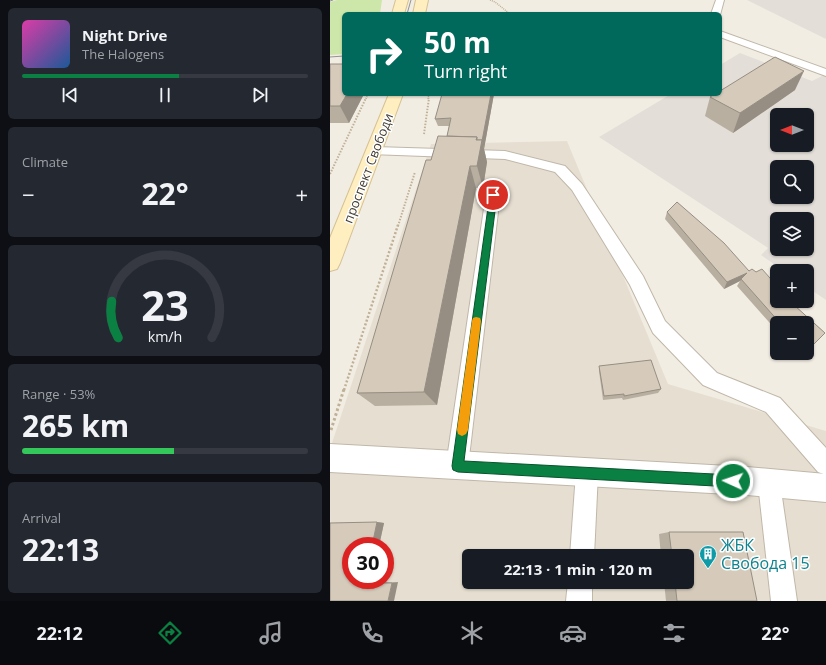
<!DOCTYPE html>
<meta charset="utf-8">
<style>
:root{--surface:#171b24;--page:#242831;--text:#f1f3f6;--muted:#9ea1a6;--line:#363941;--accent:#0b8043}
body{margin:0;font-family:"Open Sans",sans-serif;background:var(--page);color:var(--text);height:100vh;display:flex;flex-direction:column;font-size:15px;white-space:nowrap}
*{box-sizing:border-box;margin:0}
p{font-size:13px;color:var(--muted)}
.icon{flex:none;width:22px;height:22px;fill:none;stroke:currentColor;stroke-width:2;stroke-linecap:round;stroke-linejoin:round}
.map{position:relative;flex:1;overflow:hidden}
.sheet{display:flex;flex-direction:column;gap:8px;padding:8px;background:#0d0f14;width:330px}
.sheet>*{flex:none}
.top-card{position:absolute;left:12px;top:12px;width:380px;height:84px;border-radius:6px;box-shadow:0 1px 3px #0004;background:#00695c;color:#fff;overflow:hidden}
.needle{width:26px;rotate:270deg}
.fabs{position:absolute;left:440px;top:108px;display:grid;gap:8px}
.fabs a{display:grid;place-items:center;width:44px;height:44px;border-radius:6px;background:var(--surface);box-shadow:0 1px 3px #0004;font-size:20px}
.speed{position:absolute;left:12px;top:537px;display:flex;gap:8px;font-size:20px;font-weight:700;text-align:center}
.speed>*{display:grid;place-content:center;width:52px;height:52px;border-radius:50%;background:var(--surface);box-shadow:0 1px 3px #0004;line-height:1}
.speed .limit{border:6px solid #d22;background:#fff;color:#111}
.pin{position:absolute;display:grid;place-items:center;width:34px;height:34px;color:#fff;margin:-17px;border:2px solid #fff;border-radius:50%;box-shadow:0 1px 4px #0007}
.me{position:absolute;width:44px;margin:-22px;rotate:273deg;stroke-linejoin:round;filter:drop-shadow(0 0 3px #0008)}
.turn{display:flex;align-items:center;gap:14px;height:84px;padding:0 16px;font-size:18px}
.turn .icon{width:52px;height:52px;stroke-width:2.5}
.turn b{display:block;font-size:28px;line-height:34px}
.big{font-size:30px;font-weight:700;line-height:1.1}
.sheet .tile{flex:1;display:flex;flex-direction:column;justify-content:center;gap:6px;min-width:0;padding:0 14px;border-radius:6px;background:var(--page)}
.sheet .dial{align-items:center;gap:0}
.dial svg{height:104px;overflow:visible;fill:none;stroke:var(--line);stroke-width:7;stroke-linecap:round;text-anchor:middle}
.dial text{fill:var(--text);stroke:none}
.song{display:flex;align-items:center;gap:12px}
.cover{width:48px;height:48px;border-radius:6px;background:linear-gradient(135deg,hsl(320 70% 55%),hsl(210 70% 35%))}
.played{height:4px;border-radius:2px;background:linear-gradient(90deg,var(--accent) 55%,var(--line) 55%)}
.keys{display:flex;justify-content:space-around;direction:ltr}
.heat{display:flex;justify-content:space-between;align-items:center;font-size:22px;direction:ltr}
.charge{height:6px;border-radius:3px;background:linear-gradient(90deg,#34c759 53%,var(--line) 0)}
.trip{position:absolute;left:132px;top:549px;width:232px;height:40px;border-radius:6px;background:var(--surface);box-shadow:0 1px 3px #0004;font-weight:700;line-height:40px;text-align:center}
.tab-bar{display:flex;height:64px;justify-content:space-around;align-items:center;background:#090b0e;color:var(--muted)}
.tab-bar .icon{width:28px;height:28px}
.tab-bar .on{color:var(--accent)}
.tab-bar b{font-size:18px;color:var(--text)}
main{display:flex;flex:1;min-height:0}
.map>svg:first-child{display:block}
.residential{fill:#e6dfd1;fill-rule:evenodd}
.industrial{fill:#e3ded8;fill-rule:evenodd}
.green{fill:#cde7ab}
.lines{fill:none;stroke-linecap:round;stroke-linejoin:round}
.service-casing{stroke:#c0b7a9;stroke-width:2}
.minor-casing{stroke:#c0b7a9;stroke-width:2}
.secondary-casing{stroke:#d5c294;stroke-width:2}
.path-far3{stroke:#bfb097;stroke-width:1.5;stroke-dasharray:1 1;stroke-linecap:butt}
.path-far2{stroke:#bfb097;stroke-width:2;stroke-dasharray:1.5 1.5;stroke-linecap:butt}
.path-far1{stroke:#bfb097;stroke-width:2.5;stroke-dasharray:2 2;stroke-linecap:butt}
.path{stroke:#bfb097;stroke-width:3;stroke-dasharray:2.5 2.5;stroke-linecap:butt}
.service{fill:#fff;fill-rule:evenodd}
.minor{fill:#fff;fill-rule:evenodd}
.secondary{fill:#ffeec0;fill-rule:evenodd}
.tram{stroke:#939393;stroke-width:1}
.wall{fill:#b8afa1}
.shaded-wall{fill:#968e83}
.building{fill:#d6cbbb;stroke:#968e83}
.route{fill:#0b8043;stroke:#07532c}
.slow{fill:#f59e0b}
.labels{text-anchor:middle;stroke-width:3;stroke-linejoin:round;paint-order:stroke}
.street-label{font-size:13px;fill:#433d33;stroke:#fff}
.near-culture-label{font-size:16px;fill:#0d838f;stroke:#fff;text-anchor:start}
</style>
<main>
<section class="sheet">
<div class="tile">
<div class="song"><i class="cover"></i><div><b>Night Drive</b><p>The Halogens</p></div></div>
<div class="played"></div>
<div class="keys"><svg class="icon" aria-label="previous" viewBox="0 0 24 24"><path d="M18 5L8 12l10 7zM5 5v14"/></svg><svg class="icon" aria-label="pause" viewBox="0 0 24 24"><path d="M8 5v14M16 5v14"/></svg><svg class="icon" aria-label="next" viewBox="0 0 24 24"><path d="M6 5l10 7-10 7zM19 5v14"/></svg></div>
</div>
<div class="tile"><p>Climate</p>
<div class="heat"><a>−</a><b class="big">22°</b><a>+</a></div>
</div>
<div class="tile dial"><svg viewBox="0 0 100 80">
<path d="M14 69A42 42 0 1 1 86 69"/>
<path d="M14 69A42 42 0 0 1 9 41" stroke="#0b8043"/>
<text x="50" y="56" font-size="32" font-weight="700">23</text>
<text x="50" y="72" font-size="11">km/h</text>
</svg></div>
<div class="tile"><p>Range · 53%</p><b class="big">265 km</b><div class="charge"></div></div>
<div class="tile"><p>Arrival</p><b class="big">22:13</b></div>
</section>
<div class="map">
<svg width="496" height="601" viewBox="0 0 496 601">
<rect width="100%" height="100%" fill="#f2ede3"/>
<path class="residential" d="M 237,141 L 338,384 L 496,431 L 496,601 L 0,601 L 0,449 L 101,144 ZM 21,546 L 55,546 L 55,580 L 21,580 ZM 139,556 L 357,556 L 357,582 L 139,582 Z"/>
<g class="industrial">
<path d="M 417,0 L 496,0 L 496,39 Z"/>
<path d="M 410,53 L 482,81 L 496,74 L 496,300 L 477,287 L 477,271 L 454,271 L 431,255 L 438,248 L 269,137 L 341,94 L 390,94 L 390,65 ZM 447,115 L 477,115 L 477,145 L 447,145 ZM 447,167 L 477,167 L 477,197 L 447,197 ZM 447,219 L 477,219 L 477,249 L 447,249 Z"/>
</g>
<path class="green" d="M 7,0 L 52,0 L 50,14 L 14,14 L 14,54 L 0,55 L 0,2 Z"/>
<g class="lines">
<defs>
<g id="service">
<path d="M 386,0 L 394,0 L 390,15 L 381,14 Z"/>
<path d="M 390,31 L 496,69 L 496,76 L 390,37 Z"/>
<path d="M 45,147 L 175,151 L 235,166 L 252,184 L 313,276 L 335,321 L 387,373 L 450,398 L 496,448 L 496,475 L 488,472 L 436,412 L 373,385 L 323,333 L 300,285 L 242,190 L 225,172 L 175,159 L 40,154 L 38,151 L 40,148 Z"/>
<path d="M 163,190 L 168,191 L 170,195 L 138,466 L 135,474 L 127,477 L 119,474 L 116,466 L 156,195 L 158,191 Z"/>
<path d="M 257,462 L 265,465 L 268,473 L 264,556 L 240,556 L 246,473 L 249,465 Z"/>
<path d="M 439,472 L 447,475 L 450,483 L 467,601 L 441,601 L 428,483 L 431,475 Z"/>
<path d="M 238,582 L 262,582 L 262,601 L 236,601 Z"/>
</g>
<path id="minor" d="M 0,444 L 417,467 L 496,474 L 496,502 L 417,495 L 0,472 Z"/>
<g id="secondary">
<path d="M 66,0 L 78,0 L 74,14 L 62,14 Z"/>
<path d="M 86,0 L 98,0 L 95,14 L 83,14 Z"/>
<path d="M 59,94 L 73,94 L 10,263 L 7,269 L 0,271 L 0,238 Z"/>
</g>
</defs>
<use href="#service" class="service-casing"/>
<use href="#minor" class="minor-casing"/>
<use href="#secondary" class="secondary-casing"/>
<g class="path-far3">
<path d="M 160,0 L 165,2 L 180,14"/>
<path d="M 36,99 L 38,94"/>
<path d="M 98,99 L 99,94"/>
</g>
<g class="path-far2">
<path d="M 94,134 L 99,98"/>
<path d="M 0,174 L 36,98"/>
<path d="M 68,226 L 85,172"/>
</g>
<path class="path-far1" d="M 14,390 L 68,225"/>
<path class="path" d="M 1,430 L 14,389"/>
<use href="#service" class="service"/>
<use href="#minor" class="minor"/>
<use href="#secondary" class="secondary"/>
<g class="tram">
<path d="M 0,1 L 3,0"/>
<path d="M 77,14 L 81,0"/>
<path d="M 0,57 L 14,56"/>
</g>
</g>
<g class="wall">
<path d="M 0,64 L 14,94 L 34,94 L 19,123 L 0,123 Z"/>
<path d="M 465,90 L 403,133 L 375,116 L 380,97 Z"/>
<path d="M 164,94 L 154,149 L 157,162 L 153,188 L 146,188 L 107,405 L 45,406 L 27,393 L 101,160 L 117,136 L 119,126 L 108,126 L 105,119 Z"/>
<path d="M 337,212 L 419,271 L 464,305 L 495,333 L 477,350 L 477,323 L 447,323 L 447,331 L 407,286 L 410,281 L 394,289 L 335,219 Z"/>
<path d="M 269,366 L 331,389 L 328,393 L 293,400 L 292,398 L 273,400 L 269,371 Z"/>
<path d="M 47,522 L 54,523 L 41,582 L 68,582 L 0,601 Z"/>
<path d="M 339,532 L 427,601 L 336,601 L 334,582 L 357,582 L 357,556 L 331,556 L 329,534 Z"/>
</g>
<g class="shaded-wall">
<path d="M 474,71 L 465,90 L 403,133 L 410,113 Z"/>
<path d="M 17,94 L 34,94 L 19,123 L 10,106 Z"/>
<path d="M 161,94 L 164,94 L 154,149 L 152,141 Z"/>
<path d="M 147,137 L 152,140 L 157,162 L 153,188 L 147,166 L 146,140 Z"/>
<path d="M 140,166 L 146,188 L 107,405 L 94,392 Z"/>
<path d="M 417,273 L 410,281 L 394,289 L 397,282 Z"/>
<path d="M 47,522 L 54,523 L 49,546 L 42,546 Z"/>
<path d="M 34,580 L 41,580 L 41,582 L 33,583 Z"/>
<path d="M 68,582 L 64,601 L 58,601 L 62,583 Z"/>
</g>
<g class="building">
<path d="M 445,57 L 474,71 L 410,113 L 380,97 L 385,94 L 390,94 L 390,91 Z"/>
<path d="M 0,64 L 14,64 L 14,94 L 17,94 L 10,106 L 0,106 Z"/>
<path d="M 112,94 L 161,94 L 152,141 L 152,140 L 147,140 L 147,137 L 117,136 L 121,118 L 105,119 Z"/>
<path d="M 108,136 L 147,137 L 146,140 L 152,140 L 147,166 L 140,166 L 94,392 L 27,393 L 96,160 L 101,160 Z"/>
<path d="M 347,202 L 394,243 L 419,271 L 422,269 L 426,272 L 432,269 L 447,286 L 447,301 L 460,301 L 464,305 L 495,333 L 478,350 L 477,349 L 477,323 L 450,323 L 411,279 L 417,273 L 397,282 L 337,212 Z"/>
<path d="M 321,360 L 331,389 L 294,396 L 294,394 L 274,396 L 269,366 Z"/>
<path d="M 47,522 L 42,546 L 21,546 L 21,580 L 34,580 L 33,583 L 62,583 L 58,601 L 0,601 L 0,523 Z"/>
<path d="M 339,532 L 413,532 L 427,601 L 347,601 L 345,582 L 357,582 L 357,556 L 342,556 Z"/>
</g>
<path class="route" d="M 160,193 L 163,193 L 167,195 L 134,461 L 403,475 L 407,477 L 409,481 L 407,485 L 403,487 L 128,472 L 123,470 L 122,466 Z"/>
<path class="slow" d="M 146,317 L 150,318 L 151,321 L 138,430 L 136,434 L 132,436 L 128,434 L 127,430 L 142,321 L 143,318 Z"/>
<defs>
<symbol id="building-pin" viewBox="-11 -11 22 30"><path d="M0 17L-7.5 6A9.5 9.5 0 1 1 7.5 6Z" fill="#0f9aa8" stroke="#fff"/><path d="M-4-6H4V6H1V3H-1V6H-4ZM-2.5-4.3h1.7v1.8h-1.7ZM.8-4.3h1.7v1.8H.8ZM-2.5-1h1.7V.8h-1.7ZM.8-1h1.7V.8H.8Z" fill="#fff"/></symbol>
</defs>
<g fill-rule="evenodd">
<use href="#building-pin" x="368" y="544" width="20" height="27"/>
</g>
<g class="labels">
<g class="street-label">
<text transform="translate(38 168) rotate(-69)" y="5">проспект Свободи</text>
</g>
<g class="near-culture-label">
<text x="391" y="551">ЖБК<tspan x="391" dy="18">Свобода 15</tspan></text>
</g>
</g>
</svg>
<div class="fabs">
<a><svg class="needle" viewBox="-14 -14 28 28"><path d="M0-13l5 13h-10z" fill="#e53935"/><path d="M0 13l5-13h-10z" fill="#9ea1a6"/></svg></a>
<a><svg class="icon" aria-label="search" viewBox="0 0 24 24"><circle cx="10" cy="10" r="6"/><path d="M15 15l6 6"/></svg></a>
<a><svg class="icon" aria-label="layers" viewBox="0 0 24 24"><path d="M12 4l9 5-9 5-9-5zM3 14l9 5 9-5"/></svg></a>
<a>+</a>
<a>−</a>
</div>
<div class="speed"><div class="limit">30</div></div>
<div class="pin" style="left:163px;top:195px;background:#d93025"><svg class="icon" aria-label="arrive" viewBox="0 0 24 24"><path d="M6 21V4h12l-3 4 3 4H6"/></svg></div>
<svg class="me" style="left:403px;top:481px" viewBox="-20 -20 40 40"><circle r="17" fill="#0b8043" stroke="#fff" stroke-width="3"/><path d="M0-11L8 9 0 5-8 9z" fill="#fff"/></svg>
<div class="trip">22:13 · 1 min · 120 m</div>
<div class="top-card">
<div class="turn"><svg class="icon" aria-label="right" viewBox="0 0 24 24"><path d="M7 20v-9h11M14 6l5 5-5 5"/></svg><div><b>50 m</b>Turn right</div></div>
</div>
</div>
</main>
<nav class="tab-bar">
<b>22:12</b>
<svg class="icon on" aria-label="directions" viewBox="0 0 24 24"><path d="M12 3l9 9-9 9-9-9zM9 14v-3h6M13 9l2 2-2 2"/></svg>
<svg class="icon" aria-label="music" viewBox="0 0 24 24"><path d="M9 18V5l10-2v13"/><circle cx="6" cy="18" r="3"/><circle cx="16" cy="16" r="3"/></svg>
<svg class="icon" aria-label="phone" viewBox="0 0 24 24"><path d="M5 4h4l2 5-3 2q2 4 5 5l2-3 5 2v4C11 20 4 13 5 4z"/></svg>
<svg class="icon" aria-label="climate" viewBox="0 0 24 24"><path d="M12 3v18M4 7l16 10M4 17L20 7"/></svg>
<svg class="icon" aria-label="car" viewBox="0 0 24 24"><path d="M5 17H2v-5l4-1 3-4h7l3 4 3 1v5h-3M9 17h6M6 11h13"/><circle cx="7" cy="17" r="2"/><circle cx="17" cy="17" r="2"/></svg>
<svg class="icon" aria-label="filters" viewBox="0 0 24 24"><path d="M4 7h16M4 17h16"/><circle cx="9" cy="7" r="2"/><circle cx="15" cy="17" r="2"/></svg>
<b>22°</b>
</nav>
